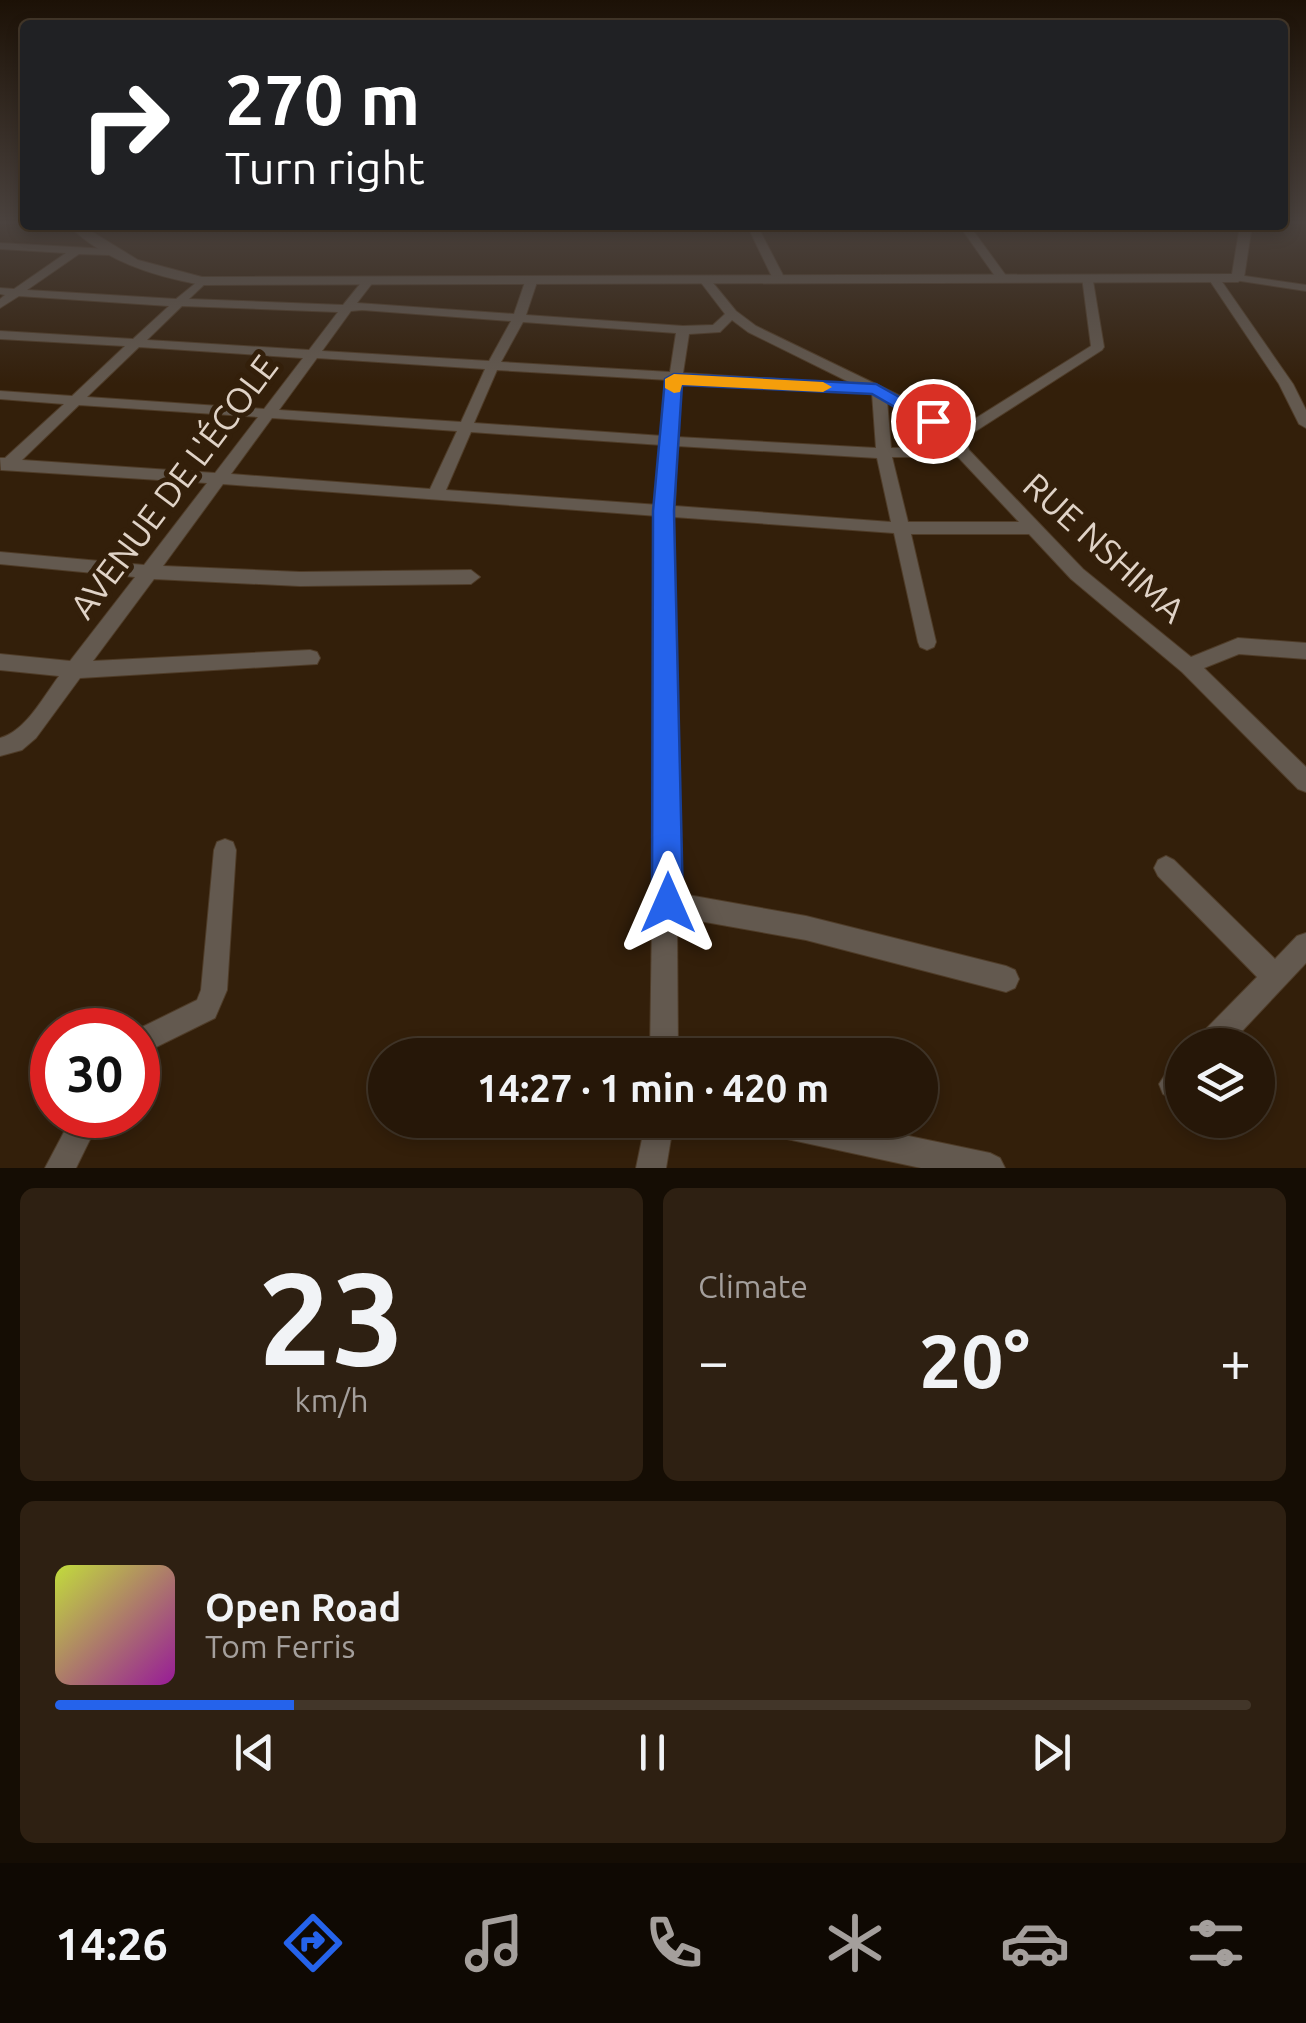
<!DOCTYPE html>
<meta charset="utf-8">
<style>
:root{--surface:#261708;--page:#2e2012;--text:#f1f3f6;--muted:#a49f9c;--line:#423629;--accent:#2563eb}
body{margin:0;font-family:Ubuntu,sans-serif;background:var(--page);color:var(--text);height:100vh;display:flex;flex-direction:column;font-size:38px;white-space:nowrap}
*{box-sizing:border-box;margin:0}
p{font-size:32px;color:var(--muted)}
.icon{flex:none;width:55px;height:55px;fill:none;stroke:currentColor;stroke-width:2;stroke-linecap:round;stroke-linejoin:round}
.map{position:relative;height:1168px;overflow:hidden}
.drawer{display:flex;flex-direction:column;gap:20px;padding:20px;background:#150d04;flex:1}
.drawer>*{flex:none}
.banner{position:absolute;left:20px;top:20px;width:1268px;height:210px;border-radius:10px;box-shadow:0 5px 15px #0003,0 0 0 2px var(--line);background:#202124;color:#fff;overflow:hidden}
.fabs{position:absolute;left:1165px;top:1028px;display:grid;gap:20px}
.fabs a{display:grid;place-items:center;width:110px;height:110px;border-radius:50%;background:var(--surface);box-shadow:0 5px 15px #0003,0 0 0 2px var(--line);font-size:50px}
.speed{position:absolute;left:30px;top:1008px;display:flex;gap:20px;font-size:50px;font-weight:700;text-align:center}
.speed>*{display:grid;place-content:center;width:130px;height:130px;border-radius:50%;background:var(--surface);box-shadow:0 5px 15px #0003,0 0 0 2px var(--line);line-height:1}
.speed .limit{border:15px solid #d22;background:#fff;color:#111}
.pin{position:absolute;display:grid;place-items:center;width:85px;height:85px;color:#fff;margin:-42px;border:5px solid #fff;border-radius:50%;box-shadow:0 2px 10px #0007}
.me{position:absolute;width:110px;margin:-55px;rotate:0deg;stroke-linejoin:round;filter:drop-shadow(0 0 8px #0008)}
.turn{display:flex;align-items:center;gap:35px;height:210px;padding:0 40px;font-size:45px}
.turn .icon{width:130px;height:130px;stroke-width:2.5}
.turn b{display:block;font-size:70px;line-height:85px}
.big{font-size:75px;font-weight:700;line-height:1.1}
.drawer .widget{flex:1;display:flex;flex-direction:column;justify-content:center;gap:15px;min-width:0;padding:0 35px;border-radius:15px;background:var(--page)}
.drawer .dial{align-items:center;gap:0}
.dial b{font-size:130px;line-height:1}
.song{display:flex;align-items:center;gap:30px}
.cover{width:120px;height:120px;border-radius:15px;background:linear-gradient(135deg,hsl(70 70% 55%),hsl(300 70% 35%))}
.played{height:10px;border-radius:5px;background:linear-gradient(90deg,var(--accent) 20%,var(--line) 20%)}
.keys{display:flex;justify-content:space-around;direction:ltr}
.heat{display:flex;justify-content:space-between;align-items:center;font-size:55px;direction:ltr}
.drawer .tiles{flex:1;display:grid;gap:20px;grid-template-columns:1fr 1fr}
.widget:last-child{grid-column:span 2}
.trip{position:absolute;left:368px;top:1038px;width:570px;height:100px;border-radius:50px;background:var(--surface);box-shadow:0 5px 15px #0003,0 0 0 2px var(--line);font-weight:700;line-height:100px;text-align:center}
.menu{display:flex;height:160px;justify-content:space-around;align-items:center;background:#0f0903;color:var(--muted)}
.menu .icon{width:70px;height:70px}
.menu .active{color:var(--accent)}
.menu b{font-size:45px;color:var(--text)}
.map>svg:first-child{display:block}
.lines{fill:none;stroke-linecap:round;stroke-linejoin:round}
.minor-casing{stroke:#4f3c28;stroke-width:2}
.tertiary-casing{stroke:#4f3c28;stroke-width:2}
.minor{fill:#63594f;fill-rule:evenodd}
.tertiary{fill:#63594f;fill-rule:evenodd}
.route{fill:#2563eb;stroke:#184099;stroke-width:2.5}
.slow{fill:#f59e0b}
.labels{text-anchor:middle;stroke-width:10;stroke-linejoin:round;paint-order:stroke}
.street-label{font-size:35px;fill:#e0d3c7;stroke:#331f0a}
</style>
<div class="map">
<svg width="1306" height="1168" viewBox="0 0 1306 1168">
<rect width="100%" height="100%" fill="#331f0a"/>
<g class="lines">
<defs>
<g id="minor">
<path d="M 747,225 L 757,225 L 785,279 L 783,281 L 773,279 Z"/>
<path d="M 959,225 L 969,225 L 1007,277 L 1005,279 L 997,279 Z"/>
<path d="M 0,243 L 108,249 L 113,252 L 108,255 L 79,254 L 27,290 L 176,299 L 202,278 L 208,281 L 189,299 L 343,305 L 364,279 L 368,278 L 374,281 L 357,303 L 514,314 L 526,279 L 532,276 L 538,279 L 526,315 L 683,326 L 713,325 L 725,314 L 699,280 L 705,277 L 709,278 L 736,311 L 756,326 L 915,403 L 957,430 L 1091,346 L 1082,277 L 1092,275 L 1104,347 L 1102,350 L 965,438 L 969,450 L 1083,569 L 1191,657 L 1238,638 L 1306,643 L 1306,659 L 1239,654 L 1204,668 L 1306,767 L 1306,792 L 1298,789 L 1182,672 L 1071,579 L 1029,534 L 911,534 L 936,642 L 934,647 L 927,650 L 920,647 L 918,642 L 894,533 L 674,517 L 677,893 L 806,916 L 1006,966 L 1015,970 L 1019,979 L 1015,988 L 1006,992 L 806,940 L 677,917 L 678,1055 L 650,1055 L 658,516 L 223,484 L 163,566 L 300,572 L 471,570 L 480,577 L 471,584 L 300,586 L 154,579 L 93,661 L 310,650 L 317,652 L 320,658 L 317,664 L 80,678 L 36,738 L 22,750 L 0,756 L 0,738 C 26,731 43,697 59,676 L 0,670 L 0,654 L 70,661 L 135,577 L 0,564 L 0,552 L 144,565 L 207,483 L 1,470 L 0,458 L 5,458 L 64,404 L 0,399 L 0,391 L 72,396 L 125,346 L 0,339 L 0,331 L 133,339 L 169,306 L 19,296 L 0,308 L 0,299 L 5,295 L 0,294 L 0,288 L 14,289 L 66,253 L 0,249 ZM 182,306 L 338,312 L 309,350 L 147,340 ZM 362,310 L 511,321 L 489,361 L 322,351 L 351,311 ZM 732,320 L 748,332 L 853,384 L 683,373 L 689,334 L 720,332 ZM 523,322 L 676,333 L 670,372 L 501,362 ZM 139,347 L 303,358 L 264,409 L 87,397 ZM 317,358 L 485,369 L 461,422 L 279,410 ZM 497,370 L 669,380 L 663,436 L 474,423 ZM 682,381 L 872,393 L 876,448 L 677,437 ZM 887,400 L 950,438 L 953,447 L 891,448 ZM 79,405 L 258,417 L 215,473 L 22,460 ZM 272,418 L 457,431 L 430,489 L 231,474 ZM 471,432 L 662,445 L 659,505 L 446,490 ZM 677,446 L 877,458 L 891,522 L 675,506 ZM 892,457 L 958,457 L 1019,522 L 908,522 Z"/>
<path d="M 1238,275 L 1306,285 L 1306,291 L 1234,280 L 1232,278 Z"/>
<path d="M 1210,276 L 1218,276 L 1293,384 L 1306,410 L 1306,428 L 1299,424 L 1279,384 L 1208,278 Z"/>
<path d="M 225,839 L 233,842 L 236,850 L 227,990 L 215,1018 L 138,1056 L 136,1030 L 197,1000 L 201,990 L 214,850 L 217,842 Z"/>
<path d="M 1166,856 L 1174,860 L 1275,959 L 1297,936 L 1306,933 L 1306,963 L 1229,1045 L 1197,1045 L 1200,1035 L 1257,977 L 1158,876 L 1154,868 L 1158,860 Z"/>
<path d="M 1182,1060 L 1182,1094 L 1173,1098 L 1163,1094 L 1159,1084 L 1172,1064 Z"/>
<path d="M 73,1115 L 102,1115 L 76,1168 L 45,1168 Z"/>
<path d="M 646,1120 L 674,1120 L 666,1168 L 636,1168 Z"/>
<path d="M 750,1120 L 832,1120 L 990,1153 L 1000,1158 L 1005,1168 L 921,1168 L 764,1134 L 754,1130 Z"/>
</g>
<path id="tertiary" d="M 68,225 L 81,225 L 138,260 L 202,277 L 1232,274 L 1240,225 L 1252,225 L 1244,278 L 1238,282 L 202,285 C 152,276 105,261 68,225 Z"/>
</defs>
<use href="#minor" class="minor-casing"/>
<use href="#tertiary" class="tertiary-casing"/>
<use href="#minor" class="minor"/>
<use href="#tertiary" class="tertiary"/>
</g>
<linearGradient id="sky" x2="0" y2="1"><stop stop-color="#1c1106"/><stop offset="0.58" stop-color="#4a423e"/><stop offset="1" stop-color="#4a423e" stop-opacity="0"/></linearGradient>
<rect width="1306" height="384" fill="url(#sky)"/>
<path class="route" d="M 674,374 L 876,384 L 942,421 L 933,426 L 926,425 L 872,394 L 682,385 L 674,511 L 683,903 L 679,914 L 668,919 L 656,914 L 652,903 L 653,511 L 665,379 Z"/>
<path class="slow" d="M 674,374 L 823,382 L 832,387 L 823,392 L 682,385 L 680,392 L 674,393 L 665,388 L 665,379 Z"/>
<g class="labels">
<g class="street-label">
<text transform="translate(174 487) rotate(-53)" y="12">AVENUE DE L'ÉCOLE</text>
<text transform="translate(1104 548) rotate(42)" y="12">RUE NSHIMA</text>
</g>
</g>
</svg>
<div class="fabs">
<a><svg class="icon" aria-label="layers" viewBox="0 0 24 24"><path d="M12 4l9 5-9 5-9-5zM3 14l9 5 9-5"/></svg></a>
</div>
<div class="speed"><div class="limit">30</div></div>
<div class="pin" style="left:933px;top:421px;background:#d93025"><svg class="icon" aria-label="arrive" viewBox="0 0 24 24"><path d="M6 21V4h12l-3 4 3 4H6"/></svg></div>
<svg class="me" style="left:668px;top:903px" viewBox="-20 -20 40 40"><path d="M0-17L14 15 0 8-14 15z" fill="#2563eb" stroke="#fff" stroke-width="4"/></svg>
<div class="trip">14:27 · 1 min · 420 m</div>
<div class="banner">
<div class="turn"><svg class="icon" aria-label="right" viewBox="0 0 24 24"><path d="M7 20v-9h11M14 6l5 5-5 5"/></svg><div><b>270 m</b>Turn right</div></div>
</div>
</div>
<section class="drawer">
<div class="tiles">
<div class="widget dial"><b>23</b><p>km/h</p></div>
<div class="widget"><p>Climate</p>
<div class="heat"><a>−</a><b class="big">20°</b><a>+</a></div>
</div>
<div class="widget">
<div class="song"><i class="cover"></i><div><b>Open Road</b><p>Tom Ferris</p></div></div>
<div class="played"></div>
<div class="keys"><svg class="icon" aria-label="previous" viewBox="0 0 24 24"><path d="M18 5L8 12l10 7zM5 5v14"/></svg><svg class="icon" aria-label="pause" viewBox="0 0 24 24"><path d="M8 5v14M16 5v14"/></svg><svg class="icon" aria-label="next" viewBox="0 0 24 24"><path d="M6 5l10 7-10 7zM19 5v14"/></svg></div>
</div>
</div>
</section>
<nav class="menu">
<b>14:26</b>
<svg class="icon active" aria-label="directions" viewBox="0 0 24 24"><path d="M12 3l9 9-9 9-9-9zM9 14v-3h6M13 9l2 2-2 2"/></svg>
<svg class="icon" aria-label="music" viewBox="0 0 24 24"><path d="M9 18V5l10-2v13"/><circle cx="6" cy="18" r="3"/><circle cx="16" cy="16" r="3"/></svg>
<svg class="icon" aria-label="phone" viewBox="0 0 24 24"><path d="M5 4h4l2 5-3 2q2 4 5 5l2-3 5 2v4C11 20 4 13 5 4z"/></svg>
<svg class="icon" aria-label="climate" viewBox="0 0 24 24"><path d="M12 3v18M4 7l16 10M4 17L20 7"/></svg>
<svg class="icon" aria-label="car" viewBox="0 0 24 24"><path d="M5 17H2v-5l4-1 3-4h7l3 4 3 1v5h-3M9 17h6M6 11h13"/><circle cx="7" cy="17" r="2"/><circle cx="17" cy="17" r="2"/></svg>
<svg class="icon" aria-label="filters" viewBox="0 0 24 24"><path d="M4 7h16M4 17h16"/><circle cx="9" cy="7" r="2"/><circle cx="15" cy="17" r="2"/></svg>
</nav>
